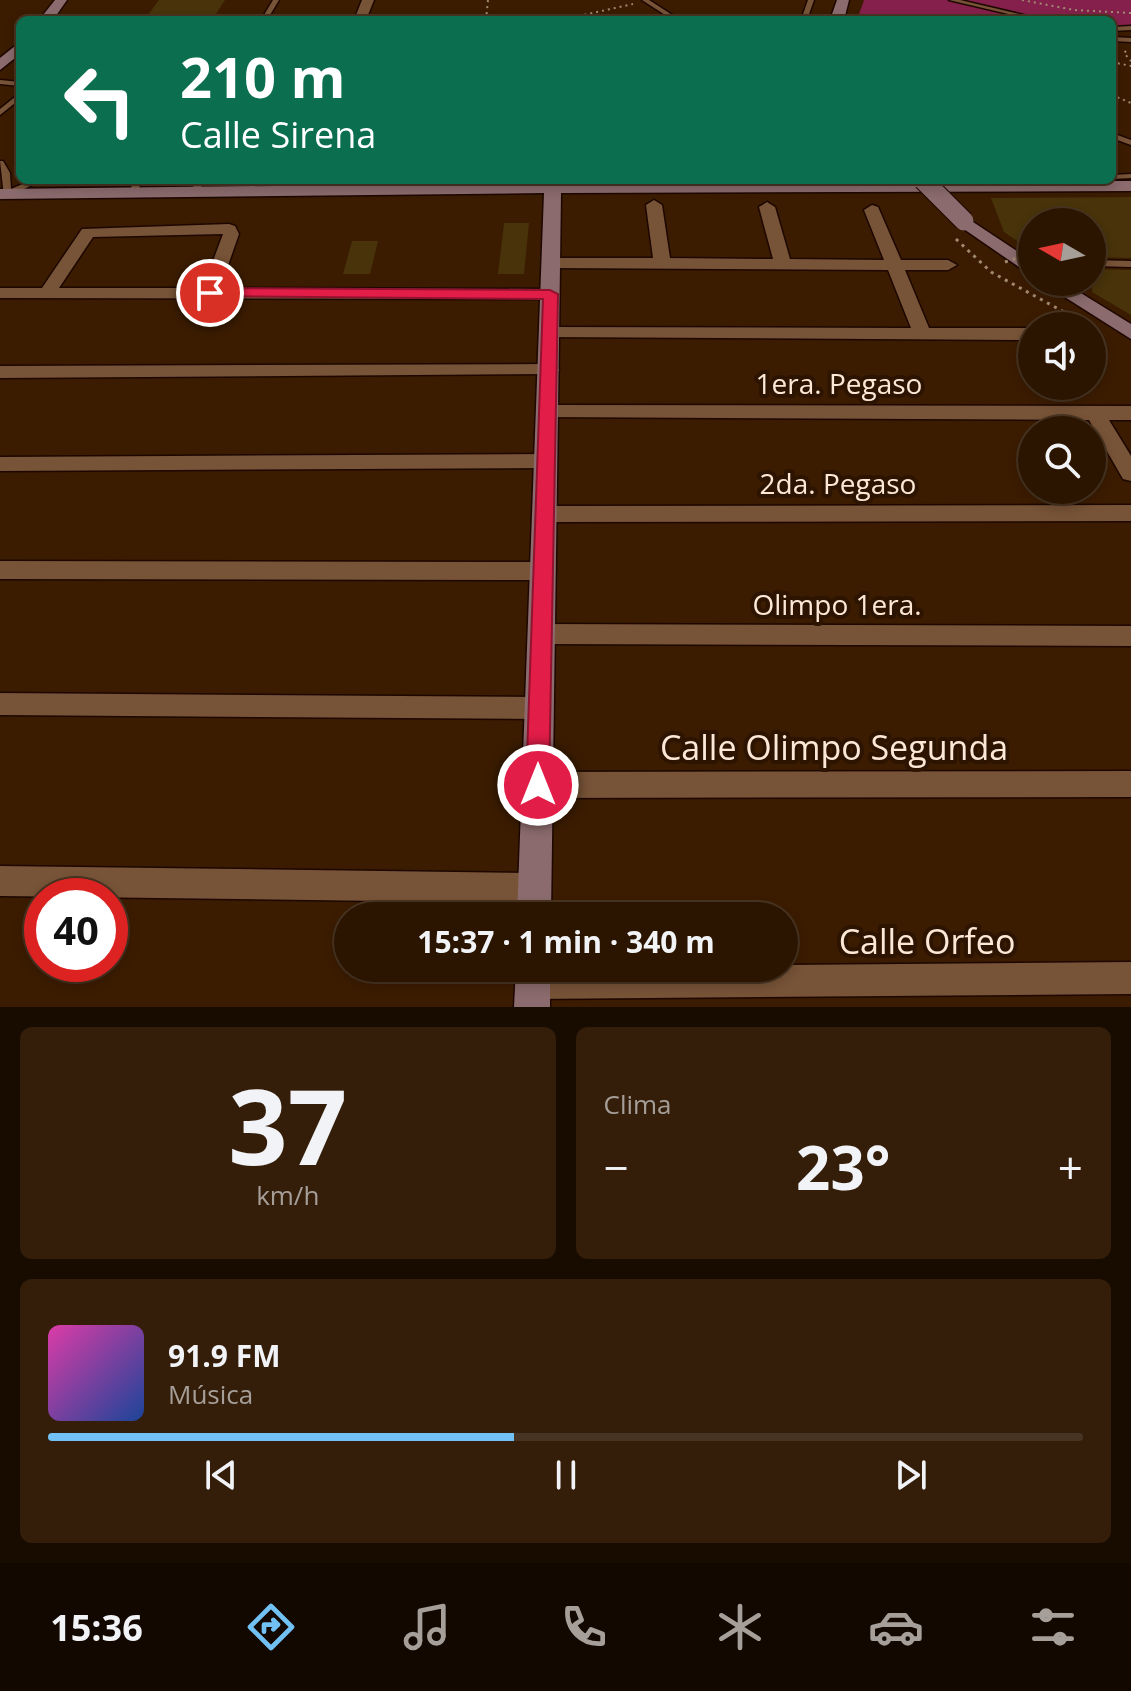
<!DOCTYPE html>
<html lang="es">
<meta charset="utf-8">
<style>
:root{--surface:#2c1500;--page:#341e0a;--text:#f1f3f6;--muted:#a69f99;--line:#483422;--accent:#72c1f5}
body{margin:0;font-family:"Open Sans",sans-serif;background:var(--page);color:var(--text);height:100vh;display:flex;flex-direction:column;font-size:30px;white-space:nowrap}
*{box-sizing:border-box;margin:0}
p{font-size:26px;color:var(--muted)}
.icon{flex:none;width:44px;height:44px;fill:none;stroke:currentColor;stroke-width:2;stroke-linecap:round;stroke-linejoin:round}
.map{position:relative;height:1007px;overflow:hidden}
.details{display:flex;flex-direction:column;gap:20px;padding:20px;background:#180c00;flex:1}
.details>*{flex:none}
.top-card{position:absolute;left:16px;top:16px;width:1100px;height:168px;border-radius:12px;box-shadow:0 4px 12px #0003,0 0 0 2px var(--line);background:#0b6e4f;color:#fff;overflow:hidden}
.needle{width:52px;rotate:279deg}
.buttons{position:absolute;left:1018px;top:208px;display:grid;gap:16px}
.buttons a{display:grid;place-items:center;width:88px;height:88px;border-radius:50%;background:var(--surface);box-shadow:0 4px 12px #0003,0 0 0 2px var(--line);font-size:40px}
.speed{position:absolute;left:24px;top:878px;display:flex;gap:16px;font-size:40px;font-weight:700;text-align:center}
.speed>*{display:grid;place-content:center;width:104px;height:104px;border-radius:50%;background:var(--surface);box-shadow:0 4px 12px #0003,0 0 0 2px var(--line);line-height:1}
.speed .limit{border:12px solid #d22;background:#fff;color:#111}
.pin{position:absolute;display:grid;place-items:center;width:68px;height:68px;color:#fff;margin:-34px;border:4px solid #fff;border-radius:50%;box-shadow:0 2px 8px #0007}
.me{position:absolute;width:88px;margin:-44px;rotate:0deg;stroke-linejoin:round;filter:drop-shadow(0 0 6px #0008)}
.turn{display:flex;align-items:center;gap:28px;height:168px;padding:0 32px;font-size:36px}
.turn .icon{width:104px;height:104px;stroke-width:2.5}
.turn b{display:block;font-size:56px;line-height:68px}
.big{font-size:60px;font-weight:700;line-height:1.1}
.details .tile{flex:1;display:flex;flex-direction:column;justify-content:center;gap:12px;min-width:0;padding:0 28px;border-radius:12px;background:var(--page)}
.details .dial{align-items:center;gap:0}
.dial b{font-size:104px;line-height:1}
.song{display:flex;align-items:center;gap:24px}
.cover{width:96px;height:96px;border-radius:12px;background:linear-gradient(135deg,hsl(320 70% 55%),hsl(220 70% 35%))}
.played{height:8px;border-radius:4px;background:linear-gradient(90deg,var(--accent) 45%,var(--line) 45%)}
.keys{display:flex;justify-content:space-around;direction:ltr}
.heat{display:flex;justify-content:space-between;align-items:center;font-size:44px;direction:ltr}
.details .tiles{flex:1;display:grid;gap:20px;grid-template-columns:1fr 1fr}
.tile:last-child{grid-column:span 2}
.trip{position:absolute;left:334px;top:902px;width:464px;height:80px;border-radius:40px;background:var(--surface);box-shadow:0 4px 12px #0003,0 0 0 2px var(--line);font-weight:700;line-height:80px;text-align:center}
.menu{display:flex;height:128px;justify-content:space-around;align-items:center;background:#120800;color:var(--muted)}
.menu .icon{width:56px;height:56px}
.menu .selected{color:var(--accent)}
.menu b{font-size:36px;color:var(--text)}
.map>svg:first-child{display:block}
.green{fill:#84204b}
.building{fill:#48330a}
.lines{fill:none;stroke-linecap:round;stroke-linejoin:round}
.lane-casing{stroke:#1d0700;stroke-width:3}
.street-casing{stroke:#1d0700;stroke-width:3}
.secondary-casing{stroke:#1d0700;stroke-width:3}
.path-far1{stroke:#a28972;stroke-width:2;stroke-dasharray:2 4;stroke-linecap:butt}
.path{stroke:#a28972;stroke-width:3;stroke-dasharray:3 5;stroke-linecap:butt}
.lane{fill:#775337;fill-rule:evenodd}
.street{fill:#775337;fill-rule:evenodd}
.secondary{fill:#8b6b6d;fill-rule:evenodd}
.secondary-bridge-casing{stroke:#1d0700;stroke-width:21;stroke-linecap:butt}
.path-bridge{stroke:#a28972;stroke-width:3;stroke-dasharray:3 5;stroke-linecap:butt}
.secondary-bridge{stroke:#8b6b6d;stroke-width:19}
.route{fill:#e11d48;stroke:#92132f;stroke-width:2}
.labels{text-anchor:middle;stroke-width:8;stroke-linejoin:round;paint-order:stroke}
.street-label{font-size:28px;fill:#fde8d7;stroke:#2c1401}
.near-street-label{font-size:34px;fill:#fde8d7;stroke:#2c1401}
</style>
<div class="map">
<svg width="1131" height="1007" viewBox="0 0 1131 1007">
<rect width="100%" height="100%" fill="#3b1c00"/>
<path class="green" d="M 864,0 L 1131,0 L 1131,29 L 1112,30 L 1112,20 L 857,20 Z"/>
<g class="building">
<path d="M 159,0 L 225,0 L 212,20 L 144,20 Z"/>
<path d="M 1131,197 L 1131,258 L 1092,257 L 1092,222 L 1032,222 L 1032,251 L 1004,232 L 991,198 Z"/>
<path d="M 504,223 L 529,223 L 524,274 L 498,274 Z"/>
<path d="M 352,241 L 378,241 L 370,274 L 343,274 Z"/>
<path d="M 1092,269 L 1131,270 L 1131,315 L 1092,292 Z"/>
</g>
<g class="lines">
<defs>
<g id="lane">
<path d="M 273,0 L 279,0 L 267,20 L 261,20 Z"/>
<path d="M 642,0 L 649,0 L 680,20 L 673,20 Z"/>
<path d="M 808,0 L 814,0 L 807,20 L 801,20 Z"/>
<path d="M 949,0 L 960,0 L 1045,20 L 1034,20 Z"/>
<path d="M 1131,26 L 1131,30 L 1112,31 L 1112,27 Z"/>
<path d="M 1112,37 L 1131,38 L 1131,42 L 1112,41 Z"/>
<path d="M 0,80 L 20,82 L 20,86 L 0,84 Z"/>
<path d="M 20,93 L 20,99 L 0,115 L 0,109 Z"/>
<path d="M 1112,133 L 1131,140 L 1131,145 L 1112,138 Z"/>
<path d="M 0,161 L 3,161 L 10,173 L 11,189 L 32,180 L 42,180 L 10,196 L 4,196 Z"/>
<path d="M 1131,174 L 1131,178 L 1112,179 L 1112,175 Z"/>
<path d="M 134,180 L 142,180 L 137,193 L 133,195 L 129,193 Z"/>
<path d="M 197,180 L 205,180 L 197,194 L 191,194 L 190,192 Z"/>
<path d="M 1092,260 L 1131,261 L 1131,267 L 1092,266 Z"/>
</g>
<g id="street">
<path d="M 362,0 L 374,0 L 366,20 L 354,20 Z"/>
<path d="M 654,200 L 662,205 L 670,258 L 773,259 L 759,207 L 767,202 L 775,207 L 790,259 L 884,260 L 864,210 L 872,205 L 878,207 L 901,260 L 948,260 L 957,265 L 948,270 L 905,270 L 929,328 L 1032,328 L 1032,340 L 542,337 L 540,333 L 542,329 L 549,327 L 911,328 L 888,270 L 551,268 L 543,263 L 551,258 L 653,258 L 646,205 Z"/>
<path d="M 229,224 L 235,226 L 239,234 L 220,288 L 550,289 L 559,294 L 550,299 L 0,298 L 0,288 L 42,288 L 82,229 ZM 223,234 L 203,288 L 59,288 L 93,237 Z"/>
<path d="M 549,364 L 556,366 L 559,370 L 556,374 L 0,378 L 0,366 Z"/>
<path d="M 548,405 L 1131,406 L 1131,420 L 1109,420 L 1131,456 L 1131,481 L 1123,479 L 1089,420 L 541,417 L 538,412 Z"/>
<path d="M 546,454 L 553,456 L 557,461 L 553,466 L 546,468 L 0,471 L 0,457 Z"/>
<path d="M 1131,505 L 1131,521 L 545,522 L 537,520 L 534,514 L 537,508 L 545,506 Z"/>
<path d="M 0,561 L 544,562 L 552,565 L 556,571 L 552,577 L 544,580 L 0,579 Z"/>
<path d="M 542,624 L 1131,626 L 1131,646 L 542,644 L 533,641 L 530,634 L 533,627 Z"/>
<path d="M 0,693 L 538,697 L 547,700 L 551,708 L 547,716 L 538,719 L 0,715 Z"/>
<path d="M 1131,771 L 1131,797 L 538,798 L 528,794 L 524,785 L 528,776 L 538,772 Z"/>
<path d="M 0,866 L 534,873 L 545,878 L 549,888 L 545,898 L 534,903 L 0,896 Z"/>
<path d="M 1131,962 L 1131,994 L 532,999 L 521,994 L 516,983 L 521,972 L 530,968 L 784,968 L 784,965 Z"/>
</g>
<g id="secondary">
<path d="M 55,0 L 67,0 L 53,20 L 39,20 Z"/>
<path d="M 837,0 L 849,0 L 844,20 L 830,20 Z"/>
<path d="M 20,42 L 20,54 L 0,70 L 0,58 Z"/>
<path d="M 707,181 L 1131,181 L 1131,191 L 561,193 L 551,916 L 517,916 L 544,193 L 0,199 L 0,189 Z"/>
<path d="M 964,216 L 1032,261 L 1032,276 L 958,225 L 955,221 L 958,217 Z"/>
<path d="M 1041,282 L 1063,282 L 1131,324 L 1131,339 Z"/>
<path d="M 516,968 L 550,968 L 550,1007 L 514,1007 Z"/>
</g>
</defs>
<use href="#lane" class="lane-casing"/>
<use href="#street" class="street-casing"/>
<use href="#secondary" class="secondary-casing"/>
<g class="path-far1">
<path d="M 1022,0 L 1074,10 L 1131,13"/>
<path d="M 486,20 L 488,0"/>
<path d="M 561,20 L 633,4"/>
<path d="M 1126,51 L 1124,53 L 1131,61"/>
<path d="M 1112,62 L 1131,66"/>
<path d="M 1112,95 L 1131,103"/>
</g>
<path class="path" d="M 956,239 L 991,272 L 1064,312"/>
<use href="#lane" class="lane"/>
<use href="#street" class="street"/>
<use href="#secondary" class="secondary"/>
<defs>
<path id="secondary-bridge" d="M 923,180 L 964,221"/>
</defs>
<use href="#secondary-bridge" class="secondary-bridge-casing"/>
<path class="path-bridge" d="M 1005,262 L 1032,253"/>
<use href="#secondary-bridge" class="secondary-bridge"/>
</g>
<path class="route" d="M 210,288 L 550,290 L 558,294 L 549,785 L 546,792 L 538,795 L 530,792 L 526,785 L 543,299 L 205,296 L 205,290 Z"/>
<g class="labels">
<g class="street-label">
<text x="839" y="394">1era. Pegaso</text>
<text x="838" y="494">2da. Pegaso</text>
<text x="837" y="615">Olimpo 1era.</text>
</g>
<g class="near-street-label">
<text x="834" y="760">Calle Olimpo Segunda</text>
<text x="927" y="954">Calle Orfeo</text>
</g>
</g>
</svg>
<div class="buttons">
<a><svg class="needle" viewBox="-14 -14 28 28"><path d="M0-13l5 13h-10z" fill="#e53935"/><path d="M0 13l5-13h-10z" fill="#a69f99"/></svg></a>
<a><svg class="icon" aria-label="sound" viewBox="0 0 24 24"><path d="M4 9h4l5-4v14l-5-4H4zM17 9q2 3 0 6"/></svg></a>
<a><svg class="icon" aria-label="search" viewBox="0 0 24 24"><circle cx="10" cy="10" r="6"/><path d="M15 15l6 6"/></svg></a>
</div>
<div class="speed"><div class="limit">40</div></div>
<div class="pin" style="left:210px;top:293px;background:#d93025"><svg class="icon" aria-label="arrive" viewBox="0 0 24 24"><path d="M6 21V4h12l-3 4 3 4H6"/></svg></div>
<svg class="me" style="left:538px;top:785px" viewBox="-20 -20 40 40"><circle r="17" fill="#e11d48" stroke="#fff" stroke-width="3"/><path d="M0-11L8 9 0 5-8 9z" fill="#fff"/></svg>
<div class="trip">15:37 · 1 min · 340 m</div>
<div class="top-card">
<div class="turn"><svg class="icon" aria-label="left" viewBox="0 0 24 24"><path d="M17 20v-9H6M10 6l-5 5 5 5"/></svg><div><b>210 m</b>Calle Sirena</div></div>
</div>
</div>
<section class="details">
<div class="tiles">
<div class="tile dial"><b>37</b><p>km/h</p></div>
<div class="tile"><p>Clima</p>
<div class="heat"><a>−</a><b class="big">23°</b><a>+</a></div>
</div>
<div class="tile">
<div class="song"><i class="cover"></i><div><b>91.9 FM</b><p>Música</p></div></div>
<div class="played"></div>
<div class="keys"><svg class="icon" aria-label="previous" viewBox="0 0 24 24"><path d="M18 5L8 12l10 7zM5 5v14"/></svg><svg class="icon" aria-label="pause" viewBox="0 0 24 24"><path d="M8 5v14M16 5v14"/></svg><svg class="icon" aria-label="next" viewBox="0 0 24 24"><path d="M6 5l10 7-10 7zM19 5v14"/></svg></div>
</div>
</div>
</section>
<nav class="menu">
<b>15:36</b>
<svg class="icon selected" aria-label="directions" viewBox="0 0 24 24"><path d="M12 3l9 9-9 9-9-9zM9 14v-3h6M13 9l2 2-2 2"/></svg>
<svg class="icon" aria-label="music" viewBox="0 0 24 24"><path d="M9 18V5l10-2v13"/><circle cx="6" cy="18" r="3"/><circle cx="16" cy="16" r="3"/></svg>
<svg class="icon" aria-label="phone" viewBox="0 0 24 24"><path d="M5 4h4l2 5-3 2q2 4 5 5l2-3 5 2v4C11 20 4 13 5 4z"/></svg>
<svg class="icon" aria-label="climate" viewBox="0 0 24 24"><path d="M12 3v18M4 7l16 10M4 17L20 7"/></svg>
<svg class="icon" aria-label="car" viewBox="0 0 24 24"><path d="M5 17H2v-5l4-1 3-4h7l3 4 3 1v5h-3M9 17h6M6 11h13"/><circle cx="7" cy="17" r="2"/><circle cx="17" cy="17" r="2"/></svg>
<svg class="icon" aria-label="filters" viewBox="0 0 24 24"><path d="M4 7h16M4 17h16"/><circle cx="9" cy="7" r="2"/><circle cx="15" cy="17" r="2"/></svg>
</nav>
